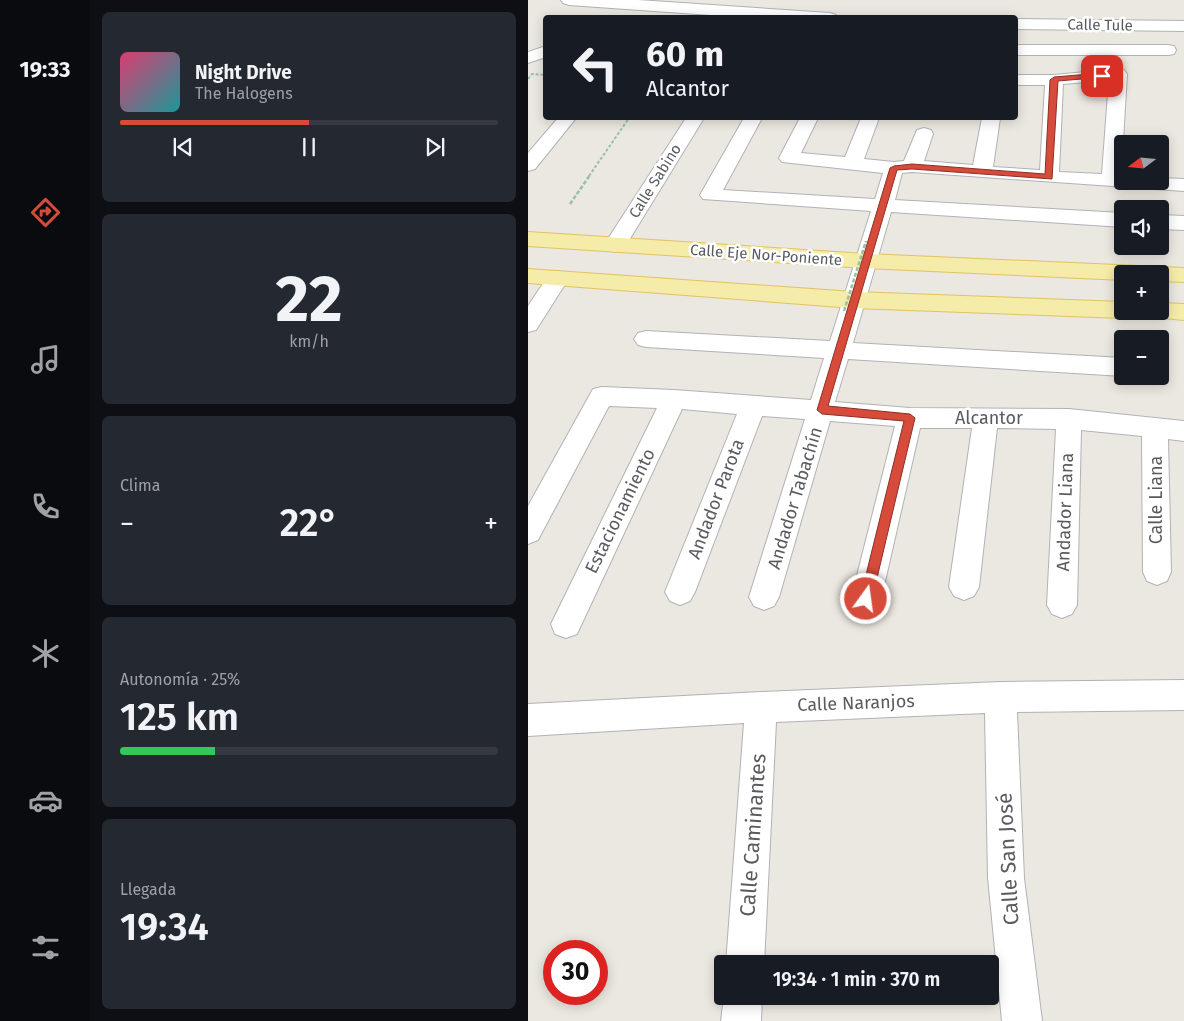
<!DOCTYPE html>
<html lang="es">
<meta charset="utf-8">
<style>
:root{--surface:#171b24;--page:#242831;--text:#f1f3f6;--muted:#9ea1a6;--line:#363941;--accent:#d64b3a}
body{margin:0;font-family:"Fira Sans",sans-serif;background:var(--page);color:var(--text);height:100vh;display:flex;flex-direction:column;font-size:19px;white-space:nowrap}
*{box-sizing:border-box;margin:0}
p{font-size:16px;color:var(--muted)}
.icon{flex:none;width:28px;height:28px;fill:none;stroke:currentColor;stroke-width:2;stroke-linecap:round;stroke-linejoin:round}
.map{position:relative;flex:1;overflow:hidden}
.drawer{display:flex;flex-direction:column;gap:12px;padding:12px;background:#0d0f14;width:438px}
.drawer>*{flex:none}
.top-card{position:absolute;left:15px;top:15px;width:475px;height:105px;border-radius:5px;box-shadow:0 2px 12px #0003;background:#171b24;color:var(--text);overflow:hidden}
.needle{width:32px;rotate:254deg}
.buttons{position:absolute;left:586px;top:135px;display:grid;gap:10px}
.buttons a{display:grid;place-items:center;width:55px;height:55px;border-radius:5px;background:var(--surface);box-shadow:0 2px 12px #0003;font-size:25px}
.speed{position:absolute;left:15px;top:940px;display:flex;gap:10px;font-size:25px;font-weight:700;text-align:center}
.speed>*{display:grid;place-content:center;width:65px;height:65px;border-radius:50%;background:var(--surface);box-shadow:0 2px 12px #0003;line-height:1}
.speed .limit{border:8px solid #d22;background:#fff;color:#111}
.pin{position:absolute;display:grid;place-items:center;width:42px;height:42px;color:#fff;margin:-21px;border-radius:10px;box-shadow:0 2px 8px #0006}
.me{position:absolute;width:55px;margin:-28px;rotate:14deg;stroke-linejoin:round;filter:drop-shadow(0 0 4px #0008)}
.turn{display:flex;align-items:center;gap:18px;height:105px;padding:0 20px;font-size:22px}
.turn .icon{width:65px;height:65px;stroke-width:2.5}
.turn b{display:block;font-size:35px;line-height:42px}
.big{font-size:38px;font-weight:600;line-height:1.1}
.drawer .tile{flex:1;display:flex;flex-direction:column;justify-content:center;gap:8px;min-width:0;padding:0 18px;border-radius:8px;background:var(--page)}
.drawer .dial{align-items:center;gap:0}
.dial b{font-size:65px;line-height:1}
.song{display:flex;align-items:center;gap:15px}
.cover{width:60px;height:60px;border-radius:8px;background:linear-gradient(135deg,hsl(340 70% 55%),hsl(180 70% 35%))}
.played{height:5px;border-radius:2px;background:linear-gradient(90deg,var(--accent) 50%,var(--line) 50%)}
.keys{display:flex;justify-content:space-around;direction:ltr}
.heat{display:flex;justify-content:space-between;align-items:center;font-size:28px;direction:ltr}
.charge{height:8px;border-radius:4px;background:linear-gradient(90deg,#34c759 25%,var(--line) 0)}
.trip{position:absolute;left:186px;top:955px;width:285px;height:50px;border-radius:5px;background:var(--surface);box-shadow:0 2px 12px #0003;font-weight:600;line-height:50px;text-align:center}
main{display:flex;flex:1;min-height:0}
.tabs{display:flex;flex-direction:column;width:90px;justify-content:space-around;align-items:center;background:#090b0e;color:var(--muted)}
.tabs .icon{width:35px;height:35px}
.tabs .current{color:var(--accent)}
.tabs b{font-size:22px;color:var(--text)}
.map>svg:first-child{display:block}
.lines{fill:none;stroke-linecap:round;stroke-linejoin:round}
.minor-casing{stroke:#b1b2b6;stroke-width:2}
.major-casing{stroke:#e2c261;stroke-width:2}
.path-far1{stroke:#99c0a5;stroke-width:2;stroke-dasharray:3 2;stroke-linecap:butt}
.path{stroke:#99c0a5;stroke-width:2.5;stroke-dasharray:4 2;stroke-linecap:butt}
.minor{fill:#fff;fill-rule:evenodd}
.major{fill:#f6eca9;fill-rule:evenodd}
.path-bridge{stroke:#99c0a5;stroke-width:2.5;stroke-dasharray:4 2;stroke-linecap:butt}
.route{fill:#d64b3a;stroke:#8b3126}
.labels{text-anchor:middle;stroke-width:5;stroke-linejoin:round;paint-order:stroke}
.far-street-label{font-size:15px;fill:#595b5f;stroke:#fff}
.street-label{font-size:18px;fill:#595b5f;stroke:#fff}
.near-street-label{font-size:21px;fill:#595b5f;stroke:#fff}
</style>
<main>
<nav class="tabs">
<b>19:33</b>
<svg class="icon current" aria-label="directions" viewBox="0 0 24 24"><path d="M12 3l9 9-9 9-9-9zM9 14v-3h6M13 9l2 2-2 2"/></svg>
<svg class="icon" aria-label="music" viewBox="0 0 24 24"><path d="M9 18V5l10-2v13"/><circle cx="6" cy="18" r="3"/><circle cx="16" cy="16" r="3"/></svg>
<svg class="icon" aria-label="phone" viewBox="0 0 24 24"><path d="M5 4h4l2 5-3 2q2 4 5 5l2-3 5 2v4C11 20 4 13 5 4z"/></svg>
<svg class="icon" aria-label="climate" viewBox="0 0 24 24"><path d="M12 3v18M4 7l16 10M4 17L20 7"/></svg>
<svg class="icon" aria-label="car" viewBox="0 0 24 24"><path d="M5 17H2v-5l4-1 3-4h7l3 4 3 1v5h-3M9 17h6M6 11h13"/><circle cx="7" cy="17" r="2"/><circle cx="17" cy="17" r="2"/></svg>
<svg class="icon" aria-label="filters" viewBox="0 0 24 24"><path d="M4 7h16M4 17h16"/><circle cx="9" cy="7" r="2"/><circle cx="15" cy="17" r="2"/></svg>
</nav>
<section class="drawer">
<div class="tile">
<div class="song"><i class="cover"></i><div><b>Night Drive</b><p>The Halogens</p></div></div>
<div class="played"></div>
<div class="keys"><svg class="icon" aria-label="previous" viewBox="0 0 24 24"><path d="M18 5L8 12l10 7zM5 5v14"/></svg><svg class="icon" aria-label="pause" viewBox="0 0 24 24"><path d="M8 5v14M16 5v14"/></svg><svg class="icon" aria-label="next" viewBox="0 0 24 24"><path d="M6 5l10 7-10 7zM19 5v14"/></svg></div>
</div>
<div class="tile dial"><b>22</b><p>km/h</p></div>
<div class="tile"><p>Clima</p>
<div class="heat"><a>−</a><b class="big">22°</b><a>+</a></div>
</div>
<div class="tile"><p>Autonomía · 25%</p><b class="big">125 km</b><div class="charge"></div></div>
<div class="tile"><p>Llegada</p><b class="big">19:34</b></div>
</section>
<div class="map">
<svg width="657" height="1021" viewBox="0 0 657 1021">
<rect width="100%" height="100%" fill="#eae8e0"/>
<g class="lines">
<defs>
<g id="minor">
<path d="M 33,0 L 110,0 L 302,13 L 308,15 L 310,18 L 225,18 L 41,5 L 35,3 Z"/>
<path d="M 488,19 L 657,21 L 657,31 L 488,29 Z"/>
<path d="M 488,45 L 640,45 L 646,46 L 648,50 L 646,54 L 640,55 L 488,55 Z"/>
<path d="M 18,46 L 18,57 L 0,63 L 0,52 Z"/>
<path d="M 590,69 L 596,70 L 599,74 L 593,175 L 595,175 L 595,181 L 632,181 L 632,178 L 657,179 L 657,191 L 384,172 L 374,173 L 367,200 L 595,213 L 595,227 L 363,212 L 325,343 L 595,358 L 595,376 L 320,359 L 307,402 L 382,408 L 541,409 L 657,421 L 657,441 L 640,439 L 643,572 L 639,581 L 629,585 L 619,581 L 615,572 L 614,436 L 553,430 L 549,605 L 544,614 L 534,618 L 524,614 L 519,605 L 528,429 L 469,428 L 451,587 L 446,596 L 436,600 L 426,596 L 421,587 L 444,428 L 392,428 L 353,599 L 348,608 L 338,612 L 328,608 L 323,599 L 367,426 L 302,421 L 251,597 L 246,606 L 236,610 L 226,606 L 221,597 L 277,419 L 234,416 L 167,592 L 162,601 L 152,605 L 142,601 L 137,592 L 209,414 L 154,409 L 49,634 L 38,638 L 27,634 L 23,624 L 129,408 L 81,406 L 10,540 L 0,544 L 0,506 L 65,389 L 74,387 L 146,390 L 283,400 L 296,358 L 118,347 L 110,345 L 106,339 L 110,333 L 118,331 L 302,341 L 343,211 L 175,199 L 172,195 L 216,118 L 234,118 L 195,190 L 347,199 L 355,173 L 254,162 L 251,158 L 272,118 L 290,118 L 273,153 L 317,157 L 333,118 L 351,118 L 336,159 L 366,162 L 376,161 L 389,130 L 396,128 L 403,130 L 405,134 L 396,161 L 445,165 L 454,118 L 472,118 L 465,167 L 512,170 L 517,85 L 488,85 L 488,75 L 526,75 ZM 581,80 L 574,174 L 531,172 L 535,84 Z"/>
<path d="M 30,118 L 48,118 L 7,169 L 0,171 L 0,153 Z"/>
<path d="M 158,118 L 176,118 L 95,250 L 87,252 L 79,250 L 76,245 Z"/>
<path d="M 632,215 L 657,216 L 657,230 L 632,229 Z"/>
<path d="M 30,271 L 38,273 L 41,278 L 8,330 L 0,332 L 0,306 L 22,273 Z"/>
<path d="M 657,680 L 657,710 L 489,712 L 496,878 L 514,1021 L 474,1021 L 460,878 L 457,713 L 248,722 L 236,964 L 198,964 L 216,723 L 0,736 L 0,704 L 233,692 L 473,682 Z"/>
<path d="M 196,996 L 234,996 L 233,1021 L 193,1021 Z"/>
</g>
<g id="major">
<path d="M 0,232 L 338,254 L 657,268 L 657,282 L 632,281 L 632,274 L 595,274 L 595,280 L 338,268 L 0,246 Z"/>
<path d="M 0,269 L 326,292 L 595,302 L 595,311 L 606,311 L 603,316 L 595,318 L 326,308 L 0,283 Z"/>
<path d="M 632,303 L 657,304 L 657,320 L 624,317 L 621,311 L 632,311 Z"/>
</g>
</defs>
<use href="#minor" class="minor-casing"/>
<use href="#major" class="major-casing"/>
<g class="path-far1">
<path d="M 0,79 L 4,74 L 18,75"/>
<path d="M 61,176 L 101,118"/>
</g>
<path class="path" d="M 42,204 L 62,175"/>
<use href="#minor" class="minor"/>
<use href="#major" class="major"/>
<path class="path-bridge" d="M 316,311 L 338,241"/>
</g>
<path class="route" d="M 574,73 L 577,74 L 577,77 L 530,81 L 524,179 L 384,169 L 369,170 L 300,406 L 382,414 L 387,418 L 344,599 L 342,603 L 338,605 L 334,603 L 332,599 L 376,421 L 294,414 L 289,410 L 362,168 L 366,166 L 384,164 L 517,174 L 522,80 L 526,77 Z"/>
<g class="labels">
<g class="far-street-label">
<text transform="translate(572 25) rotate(1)" y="5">Calle Tule</text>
<text transform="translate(127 181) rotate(-58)" y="5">Calle Sabino</text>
<text transform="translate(238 255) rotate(4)" y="5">Calle Eje Nor-Poniente</text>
</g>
<g class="street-label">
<text x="461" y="424">Alcantor</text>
<text transform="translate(267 498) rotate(-73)" y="6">Andador Tabachín</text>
<text transform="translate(188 499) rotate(-69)" y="6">Andador Parota</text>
<text transform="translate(628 500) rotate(-90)" y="6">Calle Liana</text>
<text transform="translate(92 511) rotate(-64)" y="6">Estacionamiento</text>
<text transform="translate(537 512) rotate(-88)" y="6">Andador Liana</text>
<text transform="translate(328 703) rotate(-2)" y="6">Calle Naranjos</text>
</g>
<g class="near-street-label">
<text transform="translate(225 835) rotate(-86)" y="7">Calle Caminantes</text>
<text transform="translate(480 859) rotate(-93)" y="7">Calle San José</text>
</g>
</g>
</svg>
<div class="buttons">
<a><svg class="needle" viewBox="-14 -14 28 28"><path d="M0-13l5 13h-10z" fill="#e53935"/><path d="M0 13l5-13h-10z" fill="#9ea1a6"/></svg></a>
<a><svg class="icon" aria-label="sound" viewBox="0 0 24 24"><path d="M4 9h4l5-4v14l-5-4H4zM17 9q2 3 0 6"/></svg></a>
<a>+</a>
<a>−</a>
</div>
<div class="speed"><div class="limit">30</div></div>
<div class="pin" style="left:574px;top:76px;background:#d93025"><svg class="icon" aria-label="arrive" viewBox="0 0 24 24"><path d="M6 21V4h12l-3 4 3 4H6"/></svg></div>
<svg class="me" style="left:338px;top:599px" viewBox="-20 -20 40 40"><circle r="17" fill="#d64b3a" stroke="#fff" stroke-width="3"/><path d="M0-11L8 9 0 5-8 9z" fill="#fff"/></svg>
<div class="trip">19:34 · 1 min · 370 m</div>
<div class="top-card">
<div class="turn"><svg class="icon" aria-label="left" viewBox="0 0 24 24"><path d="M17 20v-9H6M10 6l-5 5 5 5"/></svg><div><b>60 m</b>Alcantor</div></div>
</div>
</div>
</main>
